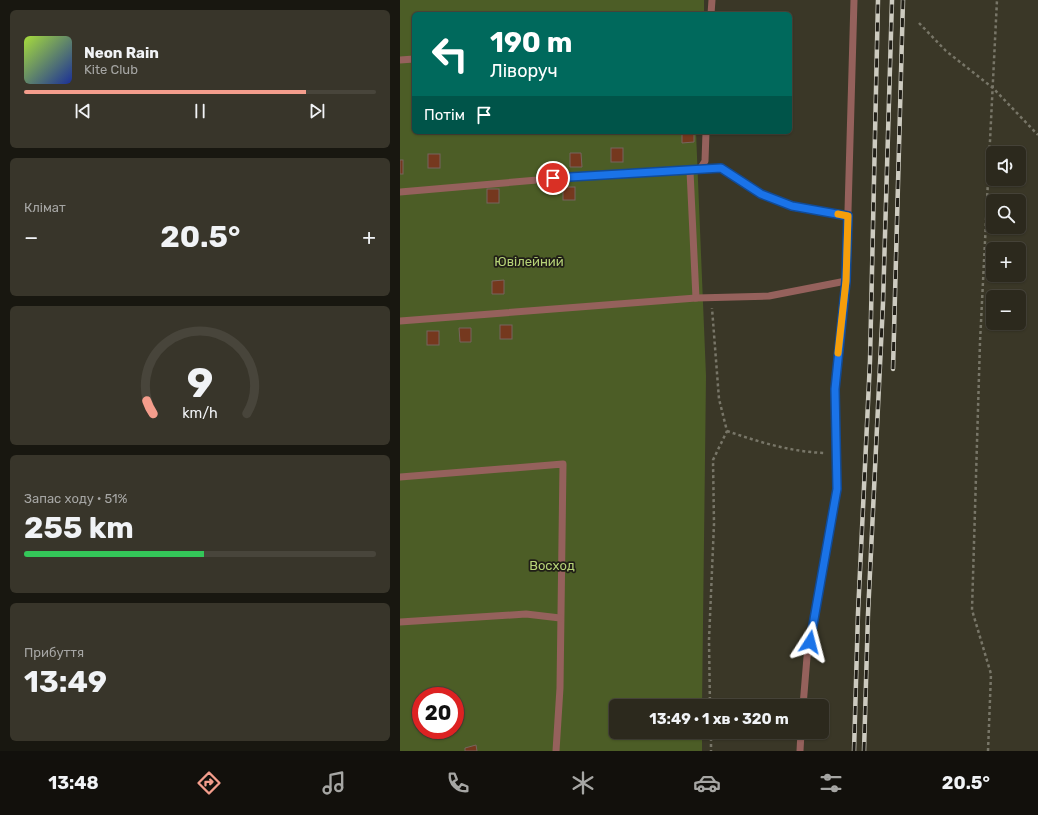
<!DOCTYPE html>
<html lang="uk">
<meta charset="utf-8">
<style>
:root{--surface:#2c291d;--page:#38352a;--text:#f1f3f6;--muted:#a6a6a4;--line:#48453b;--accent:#f49d8c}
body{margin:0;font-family:Rubik,sans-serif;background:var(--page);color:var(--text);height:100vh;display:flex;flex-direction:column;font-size:15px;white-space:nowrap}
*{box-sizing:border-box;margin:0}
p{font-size:13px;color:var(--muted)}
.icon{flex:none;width:22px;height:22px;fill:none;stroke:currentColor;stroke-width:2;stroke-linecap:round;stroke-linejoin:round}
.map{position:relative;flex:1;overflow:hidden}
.details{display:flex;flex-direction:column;gap:10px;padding:10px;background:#181710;width:400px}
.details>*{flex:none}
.guide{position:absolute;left:12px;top:12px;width:380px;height:122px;border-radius:6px;box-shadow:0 1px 3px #0004,0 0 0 1px var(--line);background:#00695c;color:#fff;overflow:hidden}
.tools{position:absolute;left:586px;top:146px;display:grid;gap:8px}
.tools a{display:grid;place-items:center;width:40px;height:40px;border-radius:6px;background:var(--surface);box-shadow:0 1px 3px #0004,0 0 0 1px var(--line);font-size:20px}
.speed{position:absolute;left:12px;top:687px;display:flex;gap:8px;font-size:20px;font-weight:700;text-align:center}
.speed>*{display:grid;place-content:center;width:52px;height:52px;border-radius:50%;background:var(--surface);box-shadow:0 1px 3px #0004,0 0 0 1px var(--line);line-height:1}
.speed .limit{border:6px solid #d22;background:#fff;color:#111}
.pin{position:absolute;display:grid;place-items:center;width:34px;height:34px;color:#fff;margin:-17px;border:2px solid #fff;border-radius:50%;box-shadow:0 1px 4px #0007}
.me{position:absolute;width:44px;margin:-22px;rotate:9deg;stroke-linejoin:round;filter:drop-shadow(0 0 3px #0008)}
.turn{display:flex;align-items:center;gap:14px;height:84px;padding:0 12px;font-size:18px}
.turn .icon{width:52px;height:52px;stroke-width:2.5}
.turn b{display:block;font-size:28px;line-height:34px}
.then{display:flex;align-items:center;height:38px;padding:0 12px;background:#0003;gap:8px;font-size:15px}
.big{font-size:30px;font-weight:700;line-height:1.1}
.details .tile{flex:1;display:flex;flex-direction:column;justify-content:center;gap:6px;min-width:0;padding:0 14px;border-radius:6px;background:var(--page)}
.details .dial{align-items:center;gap:0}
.dial svg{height:104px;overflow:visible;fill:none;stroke:var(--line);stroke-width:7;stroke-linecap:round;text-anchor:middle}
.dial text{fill:var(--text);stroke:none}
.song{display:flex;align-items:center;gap:12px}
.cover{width:48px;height:48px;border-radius:6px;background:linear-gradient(135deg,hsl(80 70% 55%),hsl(230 70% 35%))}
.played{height:4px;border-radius:2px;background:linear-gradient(90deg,var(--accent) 80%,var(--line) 80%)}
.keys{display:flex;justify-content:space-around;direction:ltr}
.heat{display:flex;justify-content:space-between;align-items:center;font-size:22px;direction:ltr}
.charge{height:6px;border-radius:3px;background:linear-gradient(90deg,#34c759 51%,var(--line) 0)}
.trip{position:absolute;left:209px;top:699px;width:220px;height:40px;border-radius:6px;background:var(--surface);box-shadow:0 1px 3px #0004,0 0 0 1px var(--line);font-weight:700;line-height:40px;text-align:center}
.tab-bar{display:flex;height:64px;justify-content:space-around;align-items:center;background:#12100c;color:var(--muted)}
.tab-bar .icon{width:28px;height:28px}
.tab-bar .active{color:var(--accent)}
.tab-bar b{font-size:18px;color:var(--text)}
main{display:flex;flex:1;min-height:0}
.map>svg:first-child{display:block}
.green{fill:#4c5d26;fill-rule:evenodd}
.building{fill:#75381e;stroke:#77655e}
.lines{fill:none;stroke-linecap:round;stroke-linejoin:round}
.path{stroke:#787668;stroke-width:2.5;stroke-dasharray:3 3;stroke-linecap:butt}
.service{stroke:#95615c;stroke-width:7}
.rail-casing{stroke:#cdcbc0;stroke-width:4.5}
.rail{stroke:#201e17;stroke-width:3;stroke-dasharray:9;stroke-linecap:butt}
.route-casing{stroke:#114b97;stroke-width:10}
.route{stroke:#1a73e8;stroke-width:7}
.slow{stroke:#f59e0b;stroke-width:7}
.labels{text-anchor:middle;stroke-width:3.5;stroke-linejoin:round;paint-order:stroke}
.park-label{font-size:13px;fill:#b6d377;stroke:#201e17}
</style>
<main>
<section class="details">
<div class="tile">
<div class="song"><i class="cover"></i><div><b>Neon Rain</b><p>Kite Club</p></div></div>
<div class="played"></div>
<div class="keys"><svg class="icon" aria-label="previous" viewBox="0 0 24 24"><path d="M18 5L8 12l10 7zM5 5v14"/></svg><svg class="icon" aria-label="pause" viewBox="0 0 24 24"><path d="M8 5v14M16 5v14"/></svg><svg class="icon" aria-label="next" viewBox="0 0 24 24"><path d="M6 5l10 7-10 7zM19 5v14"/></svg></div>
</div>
<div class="tile"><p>Клімат</p>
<div class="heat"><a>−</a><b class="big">20.5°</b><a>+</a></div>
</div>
<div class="tile dial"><svg viewBox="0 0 100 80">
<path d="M14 69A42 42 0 1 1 86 69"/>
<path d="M14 69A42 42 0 0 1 9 59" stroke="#f49d8c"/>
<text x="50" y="56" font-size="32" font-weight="700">9</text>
<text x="50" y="72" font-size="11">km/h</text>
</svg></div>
<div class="tile"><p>Запас ходу · 51%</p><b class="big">255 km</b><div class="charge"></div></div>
<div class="tile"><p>Прибуття</p><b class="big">13:49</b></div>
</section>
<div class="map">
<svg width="638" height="751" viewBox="0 0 638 751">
<rect width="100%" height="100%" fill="#3a3727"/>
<path class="green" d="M 0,0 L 304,0 L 304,14 L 14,14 L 14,132 L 296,132 L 306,376 L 302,706 L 216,706 L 216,732 L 302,732 L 302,751 L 0,751 ZM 21,696 L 55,696 L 55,730 L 21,730 Z"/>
<g class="building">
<path d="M 282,132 L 294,132 L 294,142 L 282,143 Z"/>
<rect x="211" y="148" width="12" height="14"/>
<path d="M 170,153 L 181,153 L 182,167 L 170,167 Z"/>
<rect x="28" y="154" width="12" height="14"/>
<rect x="0" y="160" width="3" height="14"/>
<rect x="163" y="187" width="12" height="13"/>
<rect x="87" y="189" width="12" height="14"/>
<path d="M 104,280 L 104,294 L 92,294 L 92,281 Z"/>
<rect x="100" y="325" width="12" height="14"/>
<path d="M 59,328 L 71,328 L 71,342 L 60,342 Z"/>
<rect x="27" y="331" width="12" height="14"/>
<path d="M 76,745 L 77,751 L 65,751 L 65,748 Z"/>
</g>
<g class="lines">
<g class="path">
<path d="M 519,23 L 546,51 L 593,88 L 638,135"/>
<path d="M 327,431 C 359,442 391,452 425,453"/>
<path d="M 310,706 L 309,640 L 314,524 L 313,460 L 327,431 L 319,399 L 312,308"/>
<path d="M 311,732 L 311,751"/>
<path d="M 588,751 L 591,674 L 572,610 L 580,342 L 597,0"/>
</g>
<g class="service">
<path d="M 311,14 L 312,0"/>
<path d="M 0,60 L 14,59"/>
<path d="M 300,169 L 321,168 L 361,194 L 392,207 L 448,216"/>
<path d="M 0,192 L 184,176 L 290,171"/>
<path d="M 296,298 L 290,171 L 300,169 L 305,161 L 306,132"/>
<path d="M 0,321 L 296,298 L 369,296 L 446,281"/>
<path d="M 0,477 L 163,464 L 160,688 L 156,751"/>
<path d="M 0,622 L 126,614 L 160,618"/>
<path d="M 403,706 L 407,657 L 437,489 L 435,389 L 446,281 L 454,0"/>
<path d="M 400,751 L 401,732"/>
</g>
<defs>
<g id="rail">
<path d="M 493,369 L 503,0"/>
<path d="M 454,751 L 458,613 L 470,361 L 478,0"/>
<path d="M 464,751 L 468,614 L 483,303 L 492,0"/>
</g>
</defs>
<use href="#rail" class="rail-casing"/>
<use href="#rail" class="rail"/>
</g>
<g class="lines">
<defs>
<path id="route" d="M 153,178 L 321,168 L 361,194 L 392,206 L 448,216 L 446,281 L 435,389 L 437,489 L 410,642"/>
</defs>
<use href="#route" class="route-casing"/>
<use href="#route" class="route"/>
<path class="slow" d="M 438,214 L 448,216 L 446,281 L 438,353"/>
</g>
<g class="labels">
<g class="park-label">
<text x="129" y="266">Ювілейний</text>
<text x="152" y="570">Восход</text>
</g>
</g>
</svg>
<div class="tools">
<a><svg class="icon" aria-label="sound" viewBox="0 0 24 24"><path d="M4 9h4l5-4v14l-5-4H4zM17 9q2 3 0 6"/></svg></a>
<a><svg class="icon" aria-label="search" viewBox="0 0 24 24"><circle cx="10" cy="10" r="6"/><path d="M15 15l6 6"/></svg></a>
<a>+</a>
<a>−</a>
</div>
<div class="speed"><div class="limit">20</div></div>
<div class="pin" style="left:153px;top:178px;background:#d93025"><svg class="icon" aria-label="arrive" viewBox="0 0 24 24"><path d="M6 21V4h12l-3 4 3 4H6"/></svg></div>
<svg class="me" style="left:410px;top:642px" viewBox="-20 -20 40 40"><path d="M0-17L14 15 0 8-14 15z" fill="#1a73e8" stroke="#fff" stroke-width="4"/></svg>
<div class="trip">13:49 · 1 хв · 320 m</div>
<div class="guide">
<div class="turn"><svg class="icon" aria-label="left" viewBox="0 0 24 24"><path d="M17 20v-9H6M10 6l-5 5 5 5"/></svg><div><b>190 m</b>Ліворуч</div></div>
<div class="then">Потім<svg class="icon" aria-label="arrive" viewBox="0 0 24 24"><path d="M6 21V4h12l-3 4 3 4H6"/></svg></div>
</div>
</div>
</main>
<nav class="tab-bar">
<b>13:48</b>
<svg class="icon active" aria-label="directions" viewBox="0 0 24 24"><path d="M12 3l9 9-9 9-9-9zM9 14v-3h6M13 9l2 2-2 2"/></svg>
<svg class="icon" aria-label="music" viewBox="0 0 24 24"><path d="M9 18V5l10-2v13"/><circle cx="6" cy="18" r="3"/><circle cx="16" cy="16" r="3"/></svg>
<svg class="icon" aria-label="phone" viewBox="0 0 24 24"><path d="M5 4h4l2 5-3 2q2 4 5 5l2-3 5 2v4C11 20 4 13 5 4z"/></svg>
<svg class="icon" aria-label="climate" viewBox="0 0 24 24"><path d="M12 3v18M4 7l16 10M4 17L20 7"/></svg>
<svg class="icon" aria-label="car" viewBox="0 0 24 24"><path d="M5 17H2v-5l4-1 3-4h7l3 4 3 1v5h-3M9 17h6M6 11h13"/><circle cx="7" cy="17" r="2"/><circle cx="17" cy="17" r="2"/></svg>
<svg class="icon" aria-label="filters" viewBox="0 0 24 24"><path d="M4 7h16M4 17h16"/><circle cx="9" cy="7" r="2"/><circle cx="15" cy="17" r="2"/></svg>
<b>20.5°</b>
</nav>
